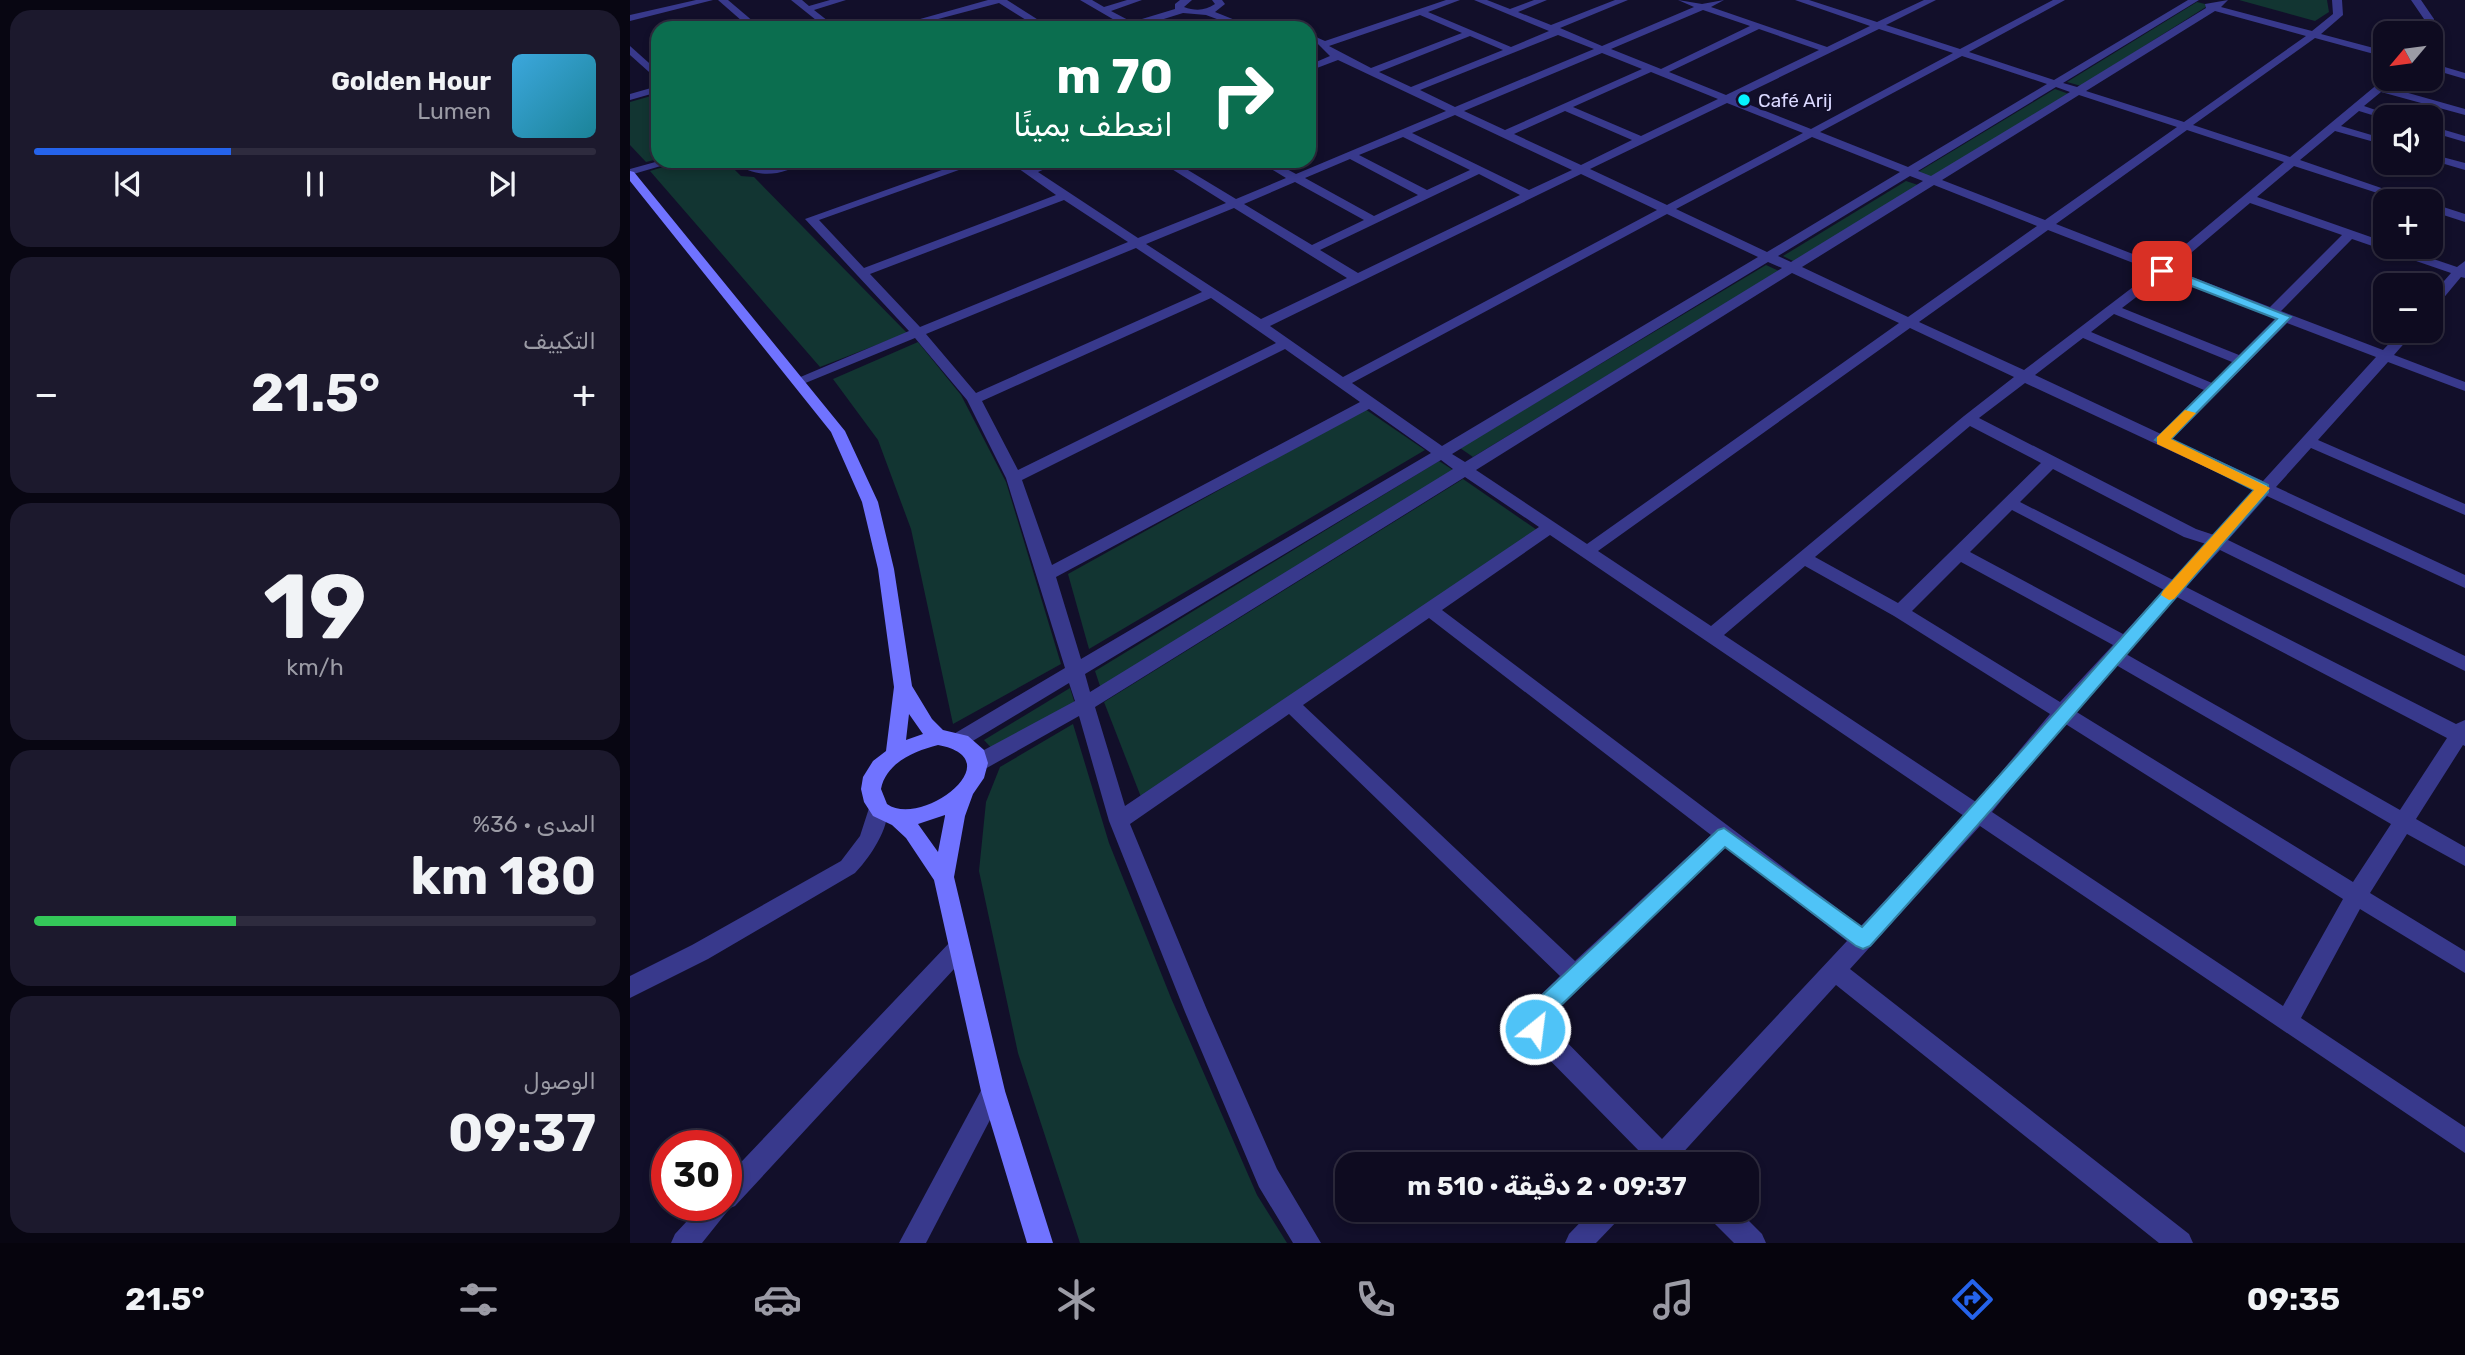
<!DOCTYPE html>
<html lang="ar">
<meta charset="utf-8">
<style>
:root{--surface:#0e0b20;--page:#1c192d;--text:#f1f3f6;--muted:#9b9ba5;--line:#2e2b3e;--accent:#2563eb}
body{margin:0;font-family:Rubik,Vazirmatn,sans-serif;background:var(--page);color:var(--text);direction:rtl;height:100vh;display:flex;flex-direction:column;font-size:26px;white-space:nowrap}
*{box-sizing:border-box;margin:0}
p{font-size:23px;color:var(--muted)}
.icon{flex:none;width:38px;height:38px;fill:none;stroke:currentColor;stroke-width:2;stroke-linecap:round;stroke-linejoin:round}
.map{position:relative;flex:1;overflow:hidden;direction:ltr}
.panel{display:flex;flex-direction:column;gap:10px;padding:10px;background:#080612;width:630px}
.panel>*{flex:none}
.guide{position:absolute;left:21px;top:21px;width:665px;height:147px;border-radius:21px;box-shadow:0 4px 10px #0003,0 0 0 2px var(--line);direction:rtl;background:#0b6e4f;color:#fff;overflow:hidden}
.needle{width:46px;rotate:241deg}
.tools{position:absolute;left:1743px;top:21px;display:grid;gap:14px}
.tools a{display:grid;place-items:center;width:70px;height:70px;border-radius:14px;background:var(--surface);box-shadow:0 4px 10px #0003,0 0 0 2px var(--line);font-size:35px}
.speed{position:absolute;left:21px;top:1130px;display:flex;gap:14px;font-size:35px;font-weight:700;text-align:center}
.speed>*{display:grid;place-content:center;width:91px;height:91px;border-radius:50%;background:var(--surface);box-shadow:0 4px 10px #0003,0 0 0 2px var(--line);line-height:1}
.speed .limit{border:10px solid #d22;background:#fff;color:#111}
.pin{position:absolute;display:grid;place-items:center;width:60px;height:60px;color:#fff;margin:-30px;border-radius:14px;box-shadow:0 4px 10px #0006}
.me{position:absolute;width:77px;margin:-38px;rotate:29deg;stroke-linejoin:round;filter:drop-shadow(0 0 5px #0008)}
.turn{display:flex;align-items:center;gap:24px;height:147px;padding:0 28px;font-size:32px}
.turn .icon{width:91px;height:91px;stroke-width:2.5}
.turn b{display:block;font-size:49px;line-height:60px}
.big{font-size:52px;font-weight:700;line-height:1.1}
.panel .card{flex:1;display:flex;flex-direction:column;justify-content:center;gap:10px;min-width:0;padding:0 24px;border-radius:21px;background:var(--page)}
.panel .dial{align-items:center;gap:0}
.dial b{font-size:91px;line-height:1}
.song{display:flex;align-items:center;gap:21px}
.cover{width:84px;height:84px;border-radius:10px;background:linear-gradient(135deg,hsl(200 70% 55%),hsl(190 70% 35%))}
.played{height:7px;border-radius:4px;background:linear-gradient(90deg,var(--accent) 35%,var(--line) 35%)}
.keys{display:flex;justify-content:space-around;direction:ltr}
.heat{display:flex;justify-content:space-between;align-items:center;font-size:38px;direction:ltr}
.charge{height:10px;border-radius:5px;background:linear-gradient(90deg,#34c759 36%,var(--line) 0)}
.trip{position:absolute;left:705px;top:1152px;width:424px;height:70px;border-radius:21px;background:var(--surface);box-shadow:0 4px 10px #0003,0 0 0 2px var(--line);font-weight:700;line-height:70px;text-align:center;direction:rtl}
.tab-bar{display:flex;height:112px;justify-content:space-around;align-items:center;background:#06040d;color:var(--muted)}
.tab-bar .icon{width:49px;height:49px}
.tab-bar .selected{color:var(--accent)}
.tab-bar b{font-size:32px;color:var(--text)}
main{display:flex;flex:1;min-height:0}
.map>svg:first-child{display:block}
.green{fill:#123532}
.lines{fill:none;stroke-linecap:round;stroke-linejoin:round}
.street{fill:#38398c;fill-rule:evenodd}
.secondary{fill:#7073ff;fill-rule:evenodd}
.route{fill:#4fc3f7;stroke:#337fa1;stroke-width:2}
.slow{fill:#f59e0b}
.poi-dot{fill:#05f3ff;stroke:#120f2a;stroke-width:2.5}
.labels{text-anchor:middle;stroke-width:7;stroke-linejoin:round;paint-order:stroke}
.far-poi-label{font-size:19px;fill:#dbd9ff;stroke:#120f2a;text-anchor:start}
</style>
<main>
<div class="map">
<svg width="1835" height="1243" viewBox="0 0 1835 1243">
<rect width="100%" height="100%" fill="#120f2a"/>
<g class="green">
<path d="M 1609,0 L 1697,0 L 1699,12 L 1685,21 Z"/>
<path d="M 1567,2 L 1579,5 L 1451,86 L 1437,82 Z"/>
<path d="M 1425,89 L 1439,94 L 1302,178 L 1288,172 Z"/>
<path d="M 28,94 L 28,159 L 16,162 L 0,145 L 0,102 Z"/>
<path d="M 53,161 L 96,161 L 111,176 L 124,177 L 277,333 L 190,367 L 20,171 Z"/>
<path d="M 1276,181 L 1288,185 L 1165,262 L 1153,256 Z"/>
<path d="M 1136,265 L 1149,271 L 843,457 L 830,448 Z"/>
<path d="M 288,342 L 331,395 L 376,482 L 431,664 L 323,724 L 281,529 L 248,440 L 203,379 Z"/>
<path d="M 735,409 L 795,450 L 459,649 L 438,574 Z"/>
<path d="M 809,461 L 823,470 L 471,689 L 465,671 Z"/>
<path d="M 833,479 L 907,530 L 511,797 L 474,702 Z"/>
<path d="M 440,688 L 445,704 L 366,753 L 354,740 Z"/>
<path d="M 443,724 L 479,843 L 541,998 L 627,1195 L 657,1243 L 450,1243 L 388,1053 L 349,871 L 356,802 L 370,767 Z"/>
</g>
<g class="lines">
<g class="street">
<path d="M 66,0 L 83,0 L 0,21 L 0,15 Z"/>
<path d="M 88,0 L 98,0 L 131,28 L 120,28 Z"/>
<path d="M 161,0 L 172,0 L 179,6 L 200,0 L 216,0 L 184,10 L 207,28 L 196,28 Z"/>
<path d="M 358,0 L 377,0 L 421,28 L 409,28 L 369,3 L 274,28 L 258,28 Z"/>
<path d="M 450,0 L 462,0 L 474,7 L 497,0 L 512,0 L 481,11 L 502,22 L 545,9 L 545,4 L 550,0 L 562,0 L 554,7 C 565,11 575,11 585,4 L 582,0 L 592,0 L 595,4 L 585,12 L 625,28 L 611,28 L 576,15 L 553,13 L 505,28 L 489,28 L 493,25 Z"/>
<path d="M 816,0 L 830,0 L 798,12 L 881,47 L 919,31 L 844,0 L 857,0 L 880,9 L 904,0 L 917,0 L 888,12 L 921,25 L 985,0 L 998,0 L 930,28 L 972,46 L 1064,7 L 1048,0 L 1072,4 L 1094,0 L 1081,7 L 1197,47 L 1240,26 L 1165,0 L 1179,0 L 1247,22 L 1294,0 L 1306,0 L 1256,25 L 1330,49 L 1423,0 L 1435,0 L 1339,52 L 1424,80 L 1558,0 L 1569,0 L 1433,83 L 1447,87 L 1576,8 L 1575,4 L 1598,0 L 1591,7 L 1682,31 L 1703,14 L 1702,0 L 1712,0 L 1713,15 L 1691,34 L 1755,51 L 1755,57 L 1685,38 L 1563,125 L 1660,157 L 1755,78 L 1765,79 L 1757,87 L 1835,109 L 1835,115 L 1751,92 L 1734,106 L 1766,117 L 1755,119 L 1729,111 L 1711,126 L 1755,139 L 1755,145 L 1705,131 L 1670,160 L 1789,201 L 1772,201 L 1664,166 L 1627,197 L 1755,242 L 1755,247 L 1768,247 L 1827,267 L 1835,261 L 1835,278 L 1831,277 L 1806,307 L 1801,308 L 1801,296 L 1821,273 L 1722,239 L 1651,311 L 1753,350 L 1771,331 L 1785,331 L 1764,355 L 1835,382 L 1835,391 L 1758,362 L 1688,440 L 1835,504 L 1835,515 L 1681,448 L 1646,487 L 1835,575 L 1835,588 L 1637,496 L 1598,540 L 1835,656 L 1835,671 L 1590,550 L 1556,587 L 1826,724 L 1835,720 L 1835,746 L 1833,745 L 1786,819 L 1835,847 L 1835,866 L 1777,834 L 1740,893 L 1835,951 L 1835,973 L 1730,909 L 1671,1018 L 1835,1127 L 1835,1153 L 1350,826 L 1220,969 L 1559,1234 L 1563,1243 L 1529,1243 L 1206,985 L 1049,1157 L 1052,1164 L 1014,1164 L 1016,1158 L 897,1037 C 886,1012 914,993 930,976 L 659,714 L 500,824 L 577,1010 L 647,1169 L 691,1243 L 663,1243 L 629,1187 L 555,1012 L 479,821 L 449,716 L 355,769 L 348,771 L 341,769 L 338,763 L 341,757 L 445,701 L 439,683 L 336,745 L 329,748 L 322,745 L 319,740 L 322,735 L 435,668 L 376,478 L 337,400 L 285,338 L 173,384 L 163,384 L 161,381 L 279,331 L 175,219 L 337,161 L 354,161 L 189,220 L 234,268 L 426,195 L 378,161 L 392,161 L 400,167 L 416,161 L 433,161 L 408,172 L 508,238 L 596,203 L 529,161 L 543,161 L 606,199 L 656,178 L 628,161 L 642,161 L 666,174 L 816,111 L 708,60 L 679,71 L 679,65 L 700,56 L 687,43 L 679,40 L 679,34 L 695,41 ZM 1073,10 L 1120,26 L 1031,69 L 981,49 ZM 1585,11 L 1676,36 L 1554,122 L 1456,91 ZM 790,15 L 832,33 L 741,68 L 699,46 ZM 1129,29 L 1189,50 L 1096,95 L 1039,72 ZM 1249,29 L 1323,53 L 1181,129 L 1105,99 ZM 928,35 L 964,49 L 825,107 L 790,90 ZM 840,36 L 873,50 L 781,87 L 749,72 ZM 972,53 L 1012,69 L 875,130 L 834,111 ZM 1332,56 L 1417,84 L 1278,167 L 1190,132 ZM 1021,72 L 1088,99 L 1011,136 L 943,107 ZM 1426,87 L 1440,92 L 1301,176 L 1288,171 ZM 1449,95 L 1547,127 L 1415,220 L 1312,180 ZM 1097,103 L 1173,133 L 1037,205 L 960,169 ZM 935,111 L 1002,140 L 951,165 L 884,134 ZM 825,115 L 942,170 L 899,190 L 782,133 ZM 1557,130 L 1654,162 L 1531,265 L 1426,224 ZM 773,137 L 840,170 L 797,190 L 729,155 ZM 1182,137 L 1270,172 L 1137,252 L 1046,209 ZM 720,159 L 788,195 L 744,216 L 675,178 ZM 849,174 L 890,195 L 728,273 L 690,250 ZM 951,174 L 1027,210 L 713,377 L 640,326 ZM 1280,176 L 1293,181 L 1161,262 L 1148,256 ZM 665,182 L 734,220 L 682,245 L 614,204 ZM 1304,185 L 1407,226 L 1278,317 L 1172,267 ZM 434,200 L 498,242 L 290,327 L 240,274 ZM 1620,203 L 1712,235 L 1640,307 L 1542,269 ZM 604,208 L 717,278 L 631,319 L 516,244 ZM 1037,214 L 1128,257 L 812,446 L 722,383 ZM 1418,230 L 1524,271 L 1394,370 L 1289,322 ZM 506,248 L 572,292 L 346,393 L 296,334 ZM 1138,262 L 1152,268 L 835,462 L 822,454 ZM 1162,273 L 1269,323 L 957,544 L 846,470 ZM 1535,275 L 1646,318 L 1609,355 L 1492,308 ZM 581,298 L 646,343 L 388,470 L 352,401 ZM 1484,314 L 1602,362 L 1582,383 L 1461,332 ZM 1657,323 L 1746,357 L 1633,481 L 1542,439 ZM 1280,328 L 1384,377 L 1334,416 L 1081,626 L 968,551 ZM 1453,338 L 1574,390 L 1531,434 L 1405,375 ZM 655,349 L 730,402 L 422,565 L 392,480 ZM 1395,383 L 1625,490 L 1584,535 L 1566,529 L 1349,418 ZM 739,409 L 801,453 L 451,659 L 426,577 ZM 1340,426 L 1411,463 L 1268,603 L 1185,557 ZM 811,460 L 823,469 L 460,692 L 455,674 ZM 1423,469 L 1554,537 L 1576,544 L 1543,580 L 1390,502 ZM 835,477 L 909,527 L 495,806 L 465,707 ZM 1382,510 L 1534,590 L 1493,634 L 1340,552 ZM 920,535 L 1334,816 L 1231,926 L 812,610 ZM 1331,562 L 1483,645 L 1430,702 L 1282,611 ZM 1175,566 L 1264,616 L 1420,714 L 1346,802 L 1094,635 ZM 1547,597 L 1817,738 L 1770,810 L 1496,654 ZM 799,618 L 1081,835 L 945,961 L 673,705 ZM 1486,665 L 1761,824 L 1723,882 L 1445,711 ZM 1434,723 L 1713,899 L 1653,1006 L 1362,812 ZM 1096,847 L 1217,941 L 1032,1139 L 917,1022 L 953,983 Z"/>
<path d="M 1781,0 L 1791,0 L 1804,19 L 1801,34 L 1792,33 L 1794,19 Z"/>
<path d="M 0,46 L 28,71 L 28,80 L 0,55 Z"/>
<path d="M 1801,63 L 1835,73 L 1835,79 L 1801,69 Z"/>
<path d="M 28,86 L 28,92 L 0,100 L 0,94 Z"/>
<path d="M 1801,126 L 1835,136 L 1835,142 L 1801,132 Z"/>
<path d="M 1801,154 L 1835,163 L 1835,170 L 1801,160 Z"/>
<path d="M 29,161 L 48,161 L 0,175 L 0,169 Z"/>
<path d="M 105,161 L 118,161 L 132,168 L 158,161 L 175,161 C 155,176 123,180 105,161 Z"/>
<path d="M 1801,203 L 1835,214 L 1835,222 L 1801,211 Z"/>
<path d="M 248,800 L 255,802 C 265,822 239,859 225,873 L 78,959 L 0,998 L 0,976 L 62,945 L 211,861 L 230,836 L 241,802 Z"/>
<path d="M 329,938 L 337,941 L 340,948 L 337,955 L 105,1206 L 100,1208 L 72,1243 L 41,1243 L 45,1234 L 71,1206 L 96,1206 L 96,1178 L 321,941 Z"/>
<path d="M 363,1079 L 371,1083 L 375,1091 L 296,1243 L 269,1243 L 355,1083 Z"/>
<path d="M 963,1209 L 994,1209 L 990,1218 L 966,1243 L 935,1243 L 939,1234 Z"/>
<path d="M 1075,1209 L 1107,1209 L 1132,1234 L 1136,1243 L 1104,1243 L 1079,1218 Z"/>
</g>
<path class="secondary" d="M 0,171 L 4,172 L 215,431 L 248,502 L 264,569 L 282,686 L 302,719 L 313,730 L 338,736 L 354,750 L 358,763 L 354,778 L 343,794 L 335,816 L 324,877 L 375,1091 L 423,1243 L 397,1243 L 351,1091 L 304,880 L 276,838 L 262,825 L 243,816 L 234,802 L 231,789 L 233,777 L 243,761 L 256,751 L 264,687 L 248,569 L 232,502 L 201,432 L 0,181 ZM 279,714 L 293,734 L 276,740 ZM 308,745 C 384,759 291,829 257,804 L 251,789 C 256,763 284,751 308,745 ZM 315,815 L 315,816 L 308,852 L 288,824 Z"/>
</g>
<path class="route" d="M 1528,268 L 1537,268 L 1661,317 L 1541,439 L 1638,485 L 1638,492 C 1505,643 1375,797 1240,946 L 1233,949 L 1226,946 L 1095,847 L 922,1014 L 916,1021 L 913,1036 L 905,1039 L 898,1036 L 895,1018 L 907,1000 L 1088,830 L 1094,828 L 1232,927 C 1365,784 1492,635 1624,490 L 1525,440 L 1647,319 L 1528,273 Z"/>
<path class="slow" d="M 1555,410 L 1566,413 L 1541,439 L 1640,488 L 1544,599 L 1539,600 L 1531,595 L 1533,591 L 1624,490 L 1527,444 L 1527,437 Z"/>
<circle class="poi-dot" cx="1114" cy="100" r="7"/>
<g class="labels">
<g class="far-poi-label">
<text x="1128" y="107">Café Arij</text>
</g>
</g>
</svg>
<div class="tools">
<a><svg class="needle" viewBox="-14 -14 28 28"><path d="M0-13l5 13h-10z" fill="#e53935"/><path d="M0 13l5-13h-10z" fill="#9b9ba5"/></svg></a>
<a><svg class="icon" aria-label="sound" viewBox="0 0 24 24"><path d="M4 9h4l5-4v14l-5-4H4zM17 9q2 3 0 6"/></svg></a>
<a>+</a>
<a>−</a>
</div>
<div class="speed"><div class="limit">30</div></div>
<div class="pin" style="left:1532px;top:271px;background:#d93025"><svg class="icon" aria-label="arrive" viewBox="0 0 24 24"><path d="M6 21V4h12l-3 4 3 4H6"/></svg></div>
<svg class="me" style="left:905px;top:1029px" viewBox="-20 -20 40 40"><circle r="17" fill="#4fc3f7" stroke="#fff" stroke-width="3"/><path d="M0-11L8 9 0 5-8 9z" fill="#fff"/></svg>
<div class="trip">09:37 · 2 دقيقة · 510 m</div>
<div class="guide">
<div class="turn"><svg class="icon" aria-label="right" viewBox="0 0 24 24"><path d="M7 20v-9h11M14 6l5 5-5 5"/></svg><div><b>70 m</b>انعطف يمينًا</div></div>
</div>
</div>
<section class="panel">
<div class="card">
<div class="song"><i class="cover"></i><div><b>Golden Hour</b><p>Lumen</p></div></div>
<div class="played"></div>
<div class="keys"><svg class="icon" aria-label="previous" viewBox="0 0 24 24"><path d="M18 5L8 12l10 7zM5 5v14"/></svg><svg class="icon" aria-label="pause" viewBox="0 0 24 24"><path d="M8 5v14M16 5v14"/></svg><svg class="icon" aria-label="next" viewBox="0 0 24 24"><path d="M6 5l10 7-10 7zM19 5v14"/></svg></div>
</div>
<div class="card"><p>التكييف</p>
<div class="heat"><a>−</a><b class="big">21.5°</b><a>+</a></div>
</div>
<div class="card dial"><b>19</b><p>km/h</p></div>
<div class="card"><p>المدى · 36%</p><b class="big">180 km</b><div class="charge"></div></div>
<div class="card"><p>الوصول</p><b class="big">09:37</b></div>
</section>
</main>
<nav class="tab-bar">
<b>09:35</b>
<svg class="icon selected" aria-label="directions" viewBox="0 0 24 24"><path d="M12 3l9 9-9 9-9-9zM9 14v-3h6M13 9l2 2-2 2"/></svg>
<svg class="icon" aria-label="music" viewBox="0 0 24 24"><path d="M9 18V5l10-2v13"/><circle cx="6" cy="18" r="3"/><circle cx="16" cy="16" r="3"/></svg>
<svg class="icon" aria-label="phone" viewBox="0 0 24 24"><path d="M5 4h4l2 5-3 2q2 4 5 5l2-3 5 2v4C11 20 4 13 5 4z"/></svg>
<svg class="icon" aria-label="climate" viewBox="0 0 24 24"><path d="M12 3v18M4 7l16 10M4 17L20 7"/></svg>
<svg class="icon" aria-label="car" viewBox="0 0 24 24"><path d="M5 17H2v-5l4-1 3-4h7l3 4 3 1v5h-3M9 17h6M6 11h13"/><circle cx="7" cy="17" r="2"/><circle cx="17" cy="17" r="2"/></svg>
<svg class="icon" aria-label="filters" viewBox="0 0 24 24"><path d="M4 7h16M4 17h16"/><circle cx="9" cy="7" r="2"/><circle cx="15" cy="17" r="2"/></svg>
<b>21.5°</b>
</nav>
